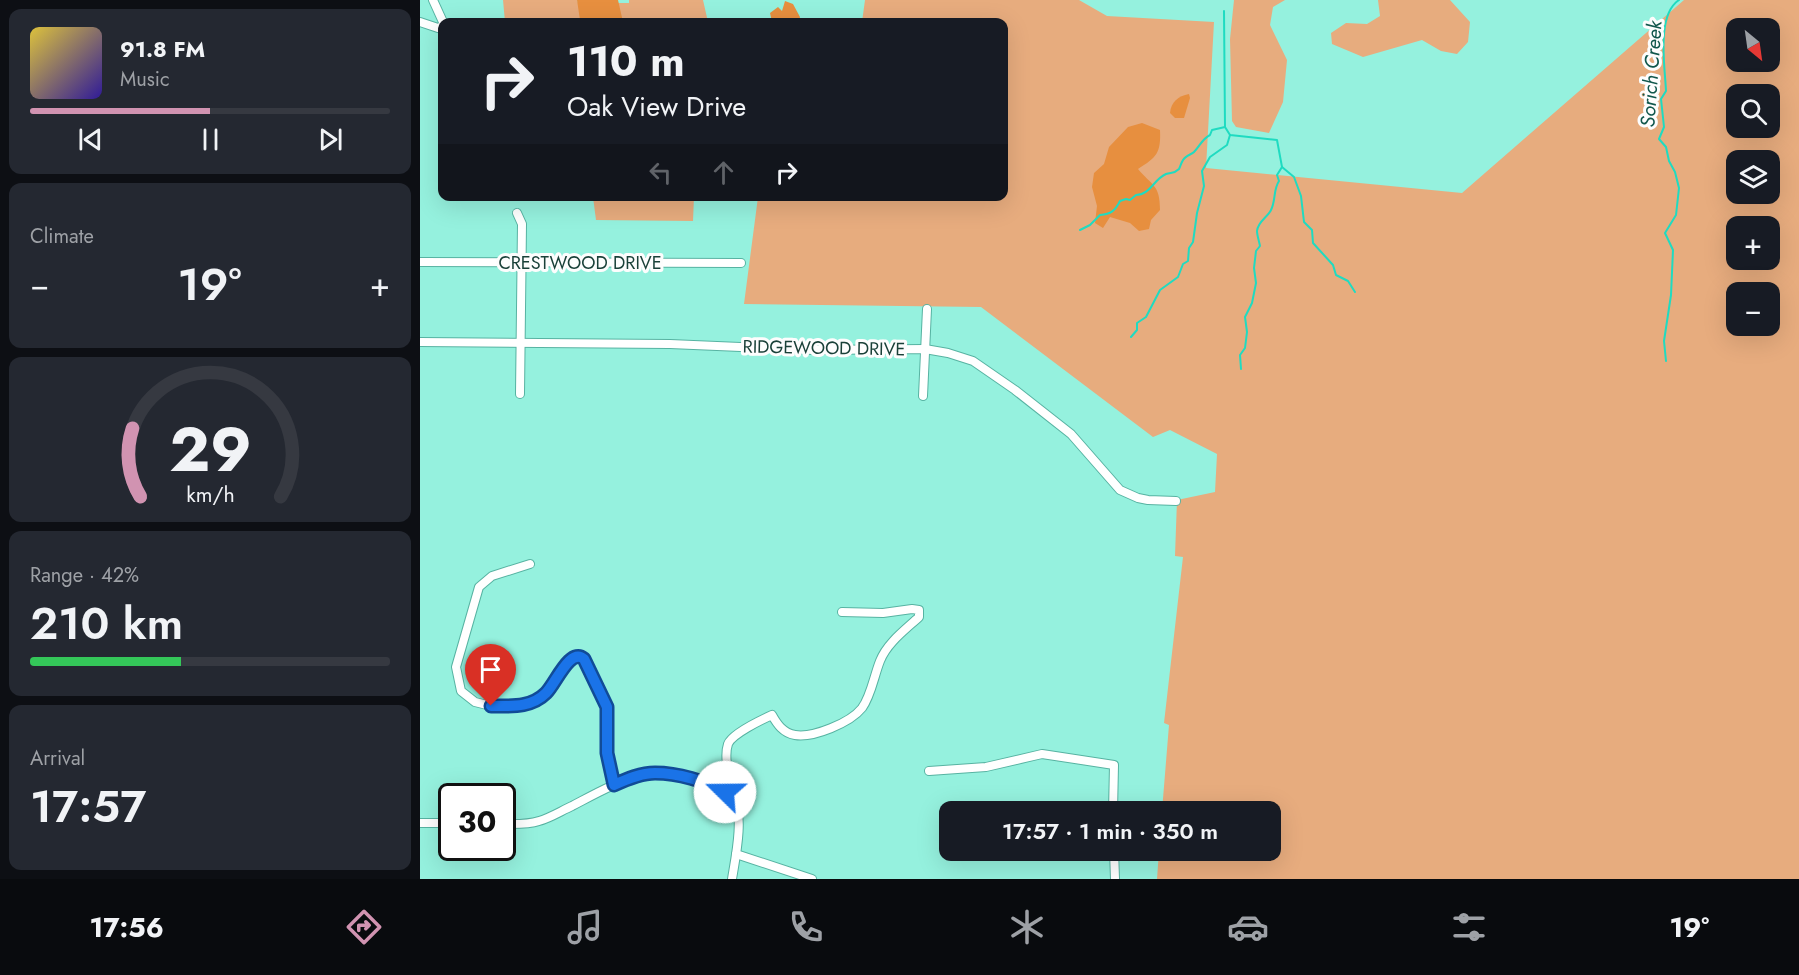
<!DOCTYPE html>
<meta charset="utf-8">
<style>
:root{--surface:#171b24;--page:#242831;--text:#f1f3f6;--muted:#9ea1a6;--line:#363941;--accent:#d193b1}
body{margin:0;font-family:Jost,sans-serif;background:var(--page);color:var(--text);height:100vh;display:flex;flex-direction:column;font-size:22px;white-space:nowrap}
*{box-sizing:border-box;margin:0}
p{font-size:20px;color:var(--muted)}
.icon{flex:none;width:33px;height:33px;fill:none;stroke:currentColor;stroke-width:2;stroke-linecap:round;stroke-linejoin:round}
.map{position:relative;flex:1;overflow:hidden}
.panel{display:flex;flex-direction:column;gap:9px;padding:9px;background:#0d0f14;width:420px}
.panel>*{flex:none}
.top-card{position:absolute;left:18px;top:18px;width:570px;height:183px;border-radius:12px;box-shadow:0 6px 24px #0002;background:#171b24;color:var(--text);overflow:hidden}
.needle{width:39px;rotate:151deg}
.buttons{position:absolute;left:1306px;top:18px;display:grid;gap:12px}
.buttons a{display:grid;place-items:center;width:54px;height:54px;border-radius:12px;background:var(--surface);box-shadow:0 6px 24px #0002;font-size:30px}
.speed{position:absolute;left:18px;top:783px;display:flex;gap:12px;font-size:30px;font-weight:700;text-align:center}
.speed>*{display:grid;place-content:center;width:78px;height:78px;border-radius:50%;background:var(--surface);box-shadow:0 6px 24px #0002;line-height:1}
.speed .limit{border:3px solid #111;border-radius:9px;background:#fff;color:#111}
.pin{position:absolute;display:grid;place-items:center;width:51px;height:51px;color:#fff;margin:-62px -26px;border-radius:50% 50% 50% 0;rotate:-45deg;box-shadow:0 0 6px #0007}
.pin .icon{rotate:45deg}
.me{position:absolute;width:66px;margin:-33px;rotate:292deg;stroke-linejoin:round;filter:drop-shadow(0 0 4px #0008)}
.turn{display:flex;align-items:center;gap:21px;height:126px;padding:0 30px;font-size:27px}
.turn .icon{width:78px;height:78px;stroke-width:2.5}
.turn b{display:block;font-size:42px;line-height:51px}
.lanes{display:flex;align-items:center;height:57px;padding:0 30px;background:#0003;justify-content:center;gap:30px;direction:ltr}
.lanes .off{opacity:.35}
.big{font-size:45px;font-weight:600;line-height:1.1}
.panel .widget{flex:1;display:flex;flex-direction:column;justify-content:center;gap:9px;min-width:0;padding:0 21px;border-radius:12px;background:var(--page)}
.panel .dial{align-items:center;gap:0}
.dial svg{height:156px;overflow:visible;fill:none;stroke:var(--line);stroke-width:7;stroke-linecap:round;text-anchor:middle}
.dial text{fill:var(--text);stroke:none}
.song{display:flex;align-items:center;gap:18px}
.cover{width:72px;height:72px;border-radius:9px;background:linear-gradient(135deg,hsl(50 70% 55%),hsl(250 70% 35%))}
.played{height:6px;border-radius:3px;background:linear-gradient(90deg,var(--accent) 50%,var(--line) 50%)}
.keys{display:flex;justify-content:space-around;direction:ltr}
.heat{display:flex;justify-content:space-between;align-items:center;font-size:33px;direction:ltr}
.charge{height:9px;border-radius:4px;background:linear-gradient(90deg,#34c759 42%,var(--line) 0)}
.trip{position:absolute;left:519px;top:801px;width:342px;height:60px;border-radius:12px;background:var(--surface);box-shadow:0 6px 24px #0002;font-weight:600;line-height:60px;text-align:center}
.menu{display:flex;height:96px;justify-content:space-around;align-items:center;background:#090b0e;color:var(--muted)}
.menu .icon{width:42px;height:42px}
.menu .selected{color:var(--accent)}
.menu b{font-size:27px;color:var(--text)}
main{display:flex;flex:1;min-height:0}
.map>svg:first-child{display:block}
.green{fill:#e7ac7e;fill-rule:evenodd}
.forest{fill:#e78f3f}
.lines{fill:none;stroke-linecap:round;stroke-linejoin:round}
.stream{stroke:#1fdbc1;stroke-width:2}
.minor-casing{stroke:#57b3a2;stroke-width:10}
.minor{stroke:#fff;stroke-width:8}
.route-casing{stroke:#114b97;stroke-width:15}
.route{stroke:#1a73e8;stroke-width:10}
.labels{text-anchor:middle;stroke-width:6;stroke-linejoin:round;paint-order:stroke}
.street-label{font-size:18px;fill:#1a4139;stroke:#fdfdfd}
.water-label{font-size:20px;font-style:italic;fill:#11574c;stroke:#fdfdfd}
</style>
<main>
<section class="panel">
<div class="widget">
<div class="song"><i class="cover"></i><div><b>91.8 FM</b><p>Music</p></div></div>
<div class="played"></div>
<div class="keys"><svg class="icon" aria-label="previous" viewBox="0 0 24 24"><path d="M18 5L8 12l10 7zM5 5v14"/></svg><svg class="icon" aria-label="pause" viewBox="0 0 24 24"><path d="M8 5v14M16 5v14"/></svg><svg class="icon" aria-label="next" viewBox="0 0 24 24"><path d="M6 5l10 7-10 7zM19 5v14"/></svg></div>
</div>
<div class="widget"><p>Climate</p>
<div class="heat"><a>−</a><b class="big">19°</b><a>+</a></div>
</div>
<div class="widget dial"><svg viewBox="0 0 100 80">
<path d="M14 69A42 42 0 1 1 86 69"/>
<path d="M14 69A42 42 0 0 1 10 34" stroke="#d193b1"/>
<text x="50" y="56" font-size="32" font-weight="700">29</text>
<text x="50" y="72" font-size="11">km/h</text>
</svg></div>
<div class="widget"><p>Range · 42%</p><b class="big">210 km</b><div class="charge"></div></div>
<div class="widget"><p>Arrival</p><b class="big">17:57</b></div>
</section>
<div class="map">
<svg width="1379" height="879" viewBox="0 0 1379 879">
<rect width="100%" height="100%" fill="#95f1de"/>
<g class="green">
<path d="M 83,0 L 157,0 L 158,3 L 209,3 L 209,0 L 283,0 L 288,22 L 85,22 Z"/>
<path d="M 445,0 L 659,0 L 687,16 L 794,22 L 786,168 L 1042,193 L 1264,0 L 1379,0 L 1379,879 L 737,879 L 739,851 L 850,850 L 850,812 L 742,811 L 749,725 L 744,723 L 763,557 L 755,556 L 757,500 L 795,492 L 797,454 L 750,430 L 733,437 L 561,307 L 324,304 L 338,197 L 584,196 L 584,22 L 442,22 ZM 1317,28 L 1350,28 L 1350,62 L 1317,62 ZM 1317,94 L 1350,94 L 1350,128 L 1317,128 ZM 1317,160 L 1350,160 L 1350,194 L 1317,194 ZM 1317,226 L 1350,226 L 1350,260 L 1317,260 ZM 1317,292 L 1350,292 L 1350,326 L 1317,326 Z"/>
<path d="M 814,0 L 865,0 L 853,7 L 850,25 L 867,60 L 863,102 L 849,133 L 816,127 L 812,121 L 810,39 Z"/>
<path d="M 958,0 L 1030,0 L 1050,22 L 1048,42 L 1037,54 L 1021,51 L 1002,40 L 943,57 L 912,44 L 911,33 L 926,23 L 947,24 L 960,16 Z"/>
<path d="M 173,197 L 274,197 L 273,221 L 176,220 Z"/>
</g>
<g class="forest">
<path d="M 157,0 L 198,0 L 203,22 L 173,22 L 171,20 L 160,20 Z"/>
<path d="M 365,1 L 373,4 L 380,17 L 379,22 L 352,22 L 350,13 L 358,7 L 362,11 Z"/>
<path d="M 769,94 L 770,98 L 764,118 L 755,118 L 750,113 C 751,102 758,96 769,94 Z"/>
<path d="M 722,123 L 740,130 C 741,153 737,157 718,169 C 732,186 740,184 740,210 L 731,220 L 729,229 L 719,231 L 710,223 L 690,217 L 683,228 L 675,223 L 677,206 L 672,187 L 674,173 L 684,164 L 689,147 L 708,127 Z"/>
</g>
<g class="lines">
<g class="stream">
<path d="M 804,11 L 805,127 L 810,135 L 857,140 L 862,167 L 874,177 L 881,196 L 884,222 L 892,230 L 893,243 L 913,265 L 916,275 L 928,281 L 935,292"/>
<path d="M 660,230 L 670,225 L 680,215 C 691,214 695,211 700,201 L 706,199 L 710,200 L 716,195 C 730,195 734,179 746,174 C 751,172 754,174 759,169 C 761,165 762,159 766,157 C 768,155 772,154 774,152 C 780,146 782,139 790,135 L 792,130 L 805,127"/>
<path d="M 711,337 L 717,330 L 717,323 L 726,317 L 740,290 L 758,277 L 763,264 L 768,261 L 769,248 L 773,242 L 777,213 L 784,186 L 782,171 L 790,157 L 807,145 L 810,135"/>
<path d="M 1246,361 L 1244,341 L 1251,295 L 1253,250 L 1245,233 L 1256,215 L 1259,188 L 1255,172 L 1249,161 L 1246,147 L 1239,139 L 1244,127 L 1241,99 L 1246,91 C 1245,67 1236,15 1259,0"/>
<path d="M 821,369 L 820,355 L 825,348 L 827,332 L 825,317 L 832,303 L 836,283 L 834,268 L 836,251 L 840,246 C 839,241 837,235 837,231 C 838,221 847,218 851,210 C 856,200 853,190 859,181 L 857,175 L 862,167"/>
</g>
<defs>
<g id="minor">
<path d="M 13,0 L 23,22"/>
<path d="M 0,22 L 18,28 L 22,26"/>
<path d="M 97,213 L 102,224 L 100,394"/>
<path d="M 0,262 L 321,263"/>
<path d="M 0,342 L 250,344 L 395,350 L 505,349 L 528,353 L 553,361 L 595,390 L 651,434 L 700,490 L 718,498 L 728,500 L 756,501"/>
<path d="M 503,396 L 507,309"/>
<path d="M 110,564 L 72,576 L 59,587 L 36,667 L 41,691 L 55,702 L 71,706 L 107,705 L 123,696 L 133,685 L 149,659 L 155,656 L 160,656 L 163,659 L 187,707 L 186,741 L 194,785"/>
<path d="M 509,771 L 566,767 L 622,754 L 694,765 L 693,812"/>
<path d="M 313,797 C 311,782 303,759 308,744 C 312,734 341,720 352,715 C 357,724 363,733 375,735 C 393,738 430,723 442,708 C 451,696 454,676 460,661 C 467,643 485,630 499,617 L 499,610 L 492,609 L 463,613 L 422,612"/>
<path d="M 0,823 L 32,823"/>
<path d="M 82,824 C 94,824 107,825 119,821 C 130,818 141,811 152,806 C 200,781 226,764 281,782 C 292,785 306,789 313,798 C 325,814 315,860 312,879"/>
<path d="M 694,850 L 695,879"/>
<path d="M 316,854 L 392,879"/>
</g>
</defs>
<use href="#minor" class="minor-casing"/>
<use href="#minor" class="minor"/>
</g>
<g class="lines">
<defs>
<path id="route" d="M 71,706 C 91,706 111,708 126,693 C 136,683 150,647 164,659 L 187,707 L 187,753 L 194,785 C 207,779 221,773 235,773 C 258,773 285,781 305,792"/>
</defs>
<use href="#route" class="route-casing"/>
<use href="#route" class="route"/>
</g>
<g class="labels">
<g class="street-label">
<text x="160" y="269">CRESTWOOD DRIVE</text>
<text transform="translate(404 348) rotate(1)" y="6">RIDGEWOOD DRIVE</text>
</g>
<g class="water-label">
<text transform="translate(1231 74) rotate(-86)" y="7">Sorich Creek</text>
</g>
</g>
</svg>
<div class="buttons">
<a><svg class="needle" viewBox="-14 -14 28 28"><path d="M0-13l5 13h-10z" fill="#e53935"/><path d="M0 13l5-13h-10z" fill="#9ea1a6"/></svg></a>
<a><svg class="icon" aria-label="search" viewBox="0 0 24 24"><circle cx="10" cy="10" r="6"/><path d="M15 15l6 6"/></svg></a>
<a><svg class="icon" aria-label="layers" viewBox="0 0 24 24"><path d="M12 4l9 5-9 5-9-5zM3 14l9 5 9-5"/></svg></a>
<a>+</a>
<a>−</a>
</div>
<div class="speed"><div class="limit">30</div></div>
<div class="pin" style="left:71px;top:706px;background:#d93025"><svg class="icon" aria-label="arrive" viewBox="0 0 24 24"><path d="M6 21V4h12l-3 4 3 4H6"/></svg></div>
<svg class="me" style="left:305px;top:792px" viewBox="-20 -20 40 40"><circle r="19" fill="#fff"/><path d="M0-13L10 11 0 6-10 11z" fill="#1a73e8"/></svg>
<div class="trip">17:57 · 1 min · 350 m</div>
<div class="top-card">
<div class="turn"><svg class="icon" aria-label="right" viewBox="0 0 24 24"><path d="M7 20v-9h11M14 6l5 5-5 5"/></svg><div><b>110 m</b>Oak View Drive</div></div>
<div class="lanes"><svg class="icon off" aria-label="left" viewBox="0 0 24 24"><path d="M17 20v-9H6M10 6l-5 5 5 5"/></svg><svg class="icon off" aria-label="ahead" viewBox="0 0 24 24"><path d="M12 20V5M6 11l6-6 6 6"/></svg><svg class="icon" aria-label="right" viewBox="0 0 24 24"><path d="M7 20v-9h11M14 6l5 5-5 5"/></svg></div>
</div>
</div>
</main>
<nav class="menu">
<b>17:56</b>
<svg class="icon selected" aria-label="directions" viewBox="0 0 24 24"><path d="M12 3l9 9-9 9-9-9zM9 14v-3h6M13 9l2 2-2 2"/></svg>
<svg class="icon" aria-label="music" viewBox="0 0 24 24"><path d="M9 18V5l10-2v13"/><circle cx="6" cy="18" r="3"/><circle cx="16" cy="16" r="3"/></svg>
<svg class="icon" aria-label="phone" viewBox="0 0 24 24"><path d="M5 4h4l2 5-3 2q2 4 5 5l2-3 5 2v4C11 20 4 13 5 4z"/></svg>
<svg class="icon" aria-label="climate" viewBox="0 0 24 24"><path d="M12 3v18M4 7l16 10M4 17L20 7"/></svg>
<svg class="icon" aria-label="car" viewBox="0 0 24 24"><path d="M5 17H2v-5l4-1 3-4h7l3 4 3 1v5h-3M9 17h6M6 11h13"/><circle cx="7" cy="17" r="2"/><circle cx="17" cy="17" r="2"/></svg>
<svg class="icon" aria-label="filters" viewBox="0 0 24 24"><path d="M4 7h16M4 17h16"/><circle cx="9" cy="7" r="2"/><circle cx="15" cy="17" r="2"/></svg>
<b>19°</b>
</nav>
